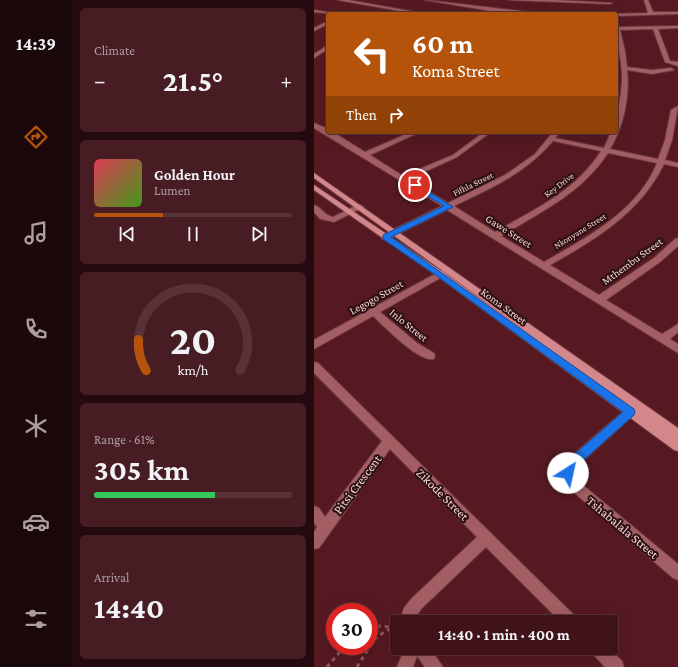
<!DOCTYPE html>
<meta charset="utf-8">
<style>
:root{--surface:#401319;--page:#471c22;--text:#f1f3f6;--muted:#ae9ea2;--line:#593238;--accent:#b45309}
body{margin:0;font-family:"Crimson Pro",serif;background:var(--page);color:var(--text);height:100vh;display:flex;flex-direction:column;font-size:15px;white-space:nowrap}
*{box-sizing:border-box;margin:0}
p{font-size:13px;color:var(--muted)}
.icon{flex:none;width:22px;height:22px;fill:none;stroke:currentColor;stroke-width:2;stroke-linecap:round;stroke-linejoin:round}
.map{position:relative;flex:1;overflow:hidden}
.panel{display:flex;flex-direction:column;gap:8px;padding:8px;background:#230a0e;width:242px}
.panel>*{flex:none}
.banner{position:absolute;left:12px;top:12px;width:292px;height:122px;border-radius:4px;box-shadow:0 4px 16px #0002,0 0 0 1px var(--line);background:#b45309;color:#fff;overflow:hidden}
.speed{position:absolute;left:12px;top:603px;display:flex;gap:8px;font-size:20px;font-weight:700;text-align:center}
.speed>*{display:grid;place-content:center;width:52px;height:52px;border-radius:50%;background:var(--surface);box-shadow:0 4px 16px #0002,0 0 0 1px var(--line);line-height:1}
.speed .limit{border:6px solid #d22;background:#fff;color:#111}
.pin{position:absolute;display:grid;place-items:center;width:34px;height:34px;color:#fff;margin:-17px;border:2px solid #fff;border-radius:50%;box-shadow:0 1px 4px #0007}
.me{position:absolute;width:44px;margin:-22px;rotate:35deg;stroke-linejoin:round;filter:drop-shadow(0 0 3px #0008)}
.turn{display:flex;align-items:center;gap:14px;height:84px;padding:0 20px;font-size:18px}
.turn .icon{width:52px;height:52px;stroke-width:2.5}
.turn b{display:block;font-size:28px;line-height:34px}
.then{display:flex;align-items:center;height:38px;padding:0 20px;background:#0003;gap:8px;font-size:15px}
.big{font-size:30px;font-weight:700;line-height:1.1}
.panel .tile{flex:1;display:flex;flex-direction:column;justify-content:center;gap:6px;min-width:0;padding:0 14px;border-radius:6px;background:var(--page)}
.panel .dial{align-items:center;gap:0}
.dial svg{height:104px;overflow:visible;fill:none;stroke:var(--line);stroke-width:7;stroke-linecap:round;text-anchor:middle}
.dial text{fill:var(--text);stroke:none}
.song{display:flex;align-items:center;gap:12px}
.cover{width:48px;height:48px;border-radius:6px;background:linear-gradient(135deg,hsl(350 70% 55%),hsl(100 70% 35%))}
.played{height:4px;border-radius:2px;background:linear-gradient(90deg,var(--accent) 35%,var(--line) 35%)}
.keys{display:flex;justify-content:space-around;direction:ltr}
.heat{display:flex;justify-content:space-between;align-items:center;font-size:22px;direction:ltr}
.charge{height:6px;border-radius:3px;background:linear-gradient(90deg,#34c759 61%,var(--line) 0)}
.trip{position:absolute;left:76px;top:615px;width:228px;height:40px;border-radius:4px;background:var(--surface);box-shadow:0 4px 16px #0002,0 0 0 1px var(--line);font-weight:700;line-height:40px;text-align:center}
main{display:flex;flex:1;min-height:0}
.tabs{display:flex;flex-direction:column;width:72px;justify-content:space-around;align-items:center;background:#1a080a;color:var(--muted)}
.tabs .icon{width:28px;height:28px}
.tabs .active{color:var(--accent)}
.tabs b{font-size:18px;color:var(--text)}
.map>svg:first-child{display:block}
.lines{fill:none;stroke-linecap:round;stroke-linejoin:round}
.minor-casing{stroke:#6b373e;stroke-width:2}
.major-casing{stroke:#6b373e;stroke-width:2}
.path{stroke:#905a5f;stroke-width:3;stroke-dasharray:4 4;stroke-linecap:butt}
.minor{fill:#a25e62;fill-rule:evenodd}
.major{fill:#d4878b;fill-rule:evenodd}
.route{fill:#1a73e8;stroke:#114b97}
.labels{text-anchor:middle;stroke-width:4;stroke-linejoin:round;paint-order:stroke}
.far-street-label{font-size:9px;fill:#fcd4d5;stroke:#2a1012}
.street-label{font-size:11px;fill:#fcd4d5;stroke:#2a1012}
.near-street-label{font-size:13px;fill:#fcd4d5;stroke:#2a1012}
</style>
<main>
<nav class="tabs">
<b>14:39</b>
<svg class="icon active" aria-label="directions" viewBox="0 0 24 24"><path d="M12 3l9 9-9 9-9-9zM9 14v-3h6M13 9l2 2-2 2"/></svg>
<svg class="icon" aria-label="music" viewBox="0 0 24 24"><path d="M9 18V5l10-2v13"/><circle cx="6" cy="18" r="3"/><circle cx="16" cy="16" r="3"/></svg>
<svg class="icon" aria-label="phone" viewBox="0 0 24 24"><path d="M5 4h4l2 5-3 2q2 4 5 5l2-3 5 2v4C11 20 4 13 5 4z"/></svg>
<svg class="icon" aria-label="climate" viewBox="0 0 24 24"><path d="M12 3v18M4 7l16 10M4 17L20 7"/></svg>
<svg class="icon" aria-label="car" viewBox="0 0 24 24"><path d="M5 17H2v-5l4-1 3-4h7l3 4 3 1v5h-3M9 17h6M6 11h13"/><circle cx="7" cy="17" r="2"/><circle cx="17" cy="17" r="2"/></svg>
<svg class="icon" aria-label="filters" viewBox="0 0 24 24"><path d="M4 7h16M4 17h16"/><circle cx="9" cy="7" r="2"/><circle cx="15" cy="17" r="2"/></svg>
</nav>
<section class="panel">
<div class="tile"><p>Climate</p>
<div class="heat"><a>−</a><b class="big">21.5°</b><a>+</a></div>
</div>
<div class="tile">
<div class="song"><i class="cover"></i><div><b>Golden Hour</b><p>Lumen</p></div></div>
<div class="played"></div>
<div class="keys"><svg class="icon" aria-label="previous" viewBox="0 0 24 24"><path d="M18 5L8 12l10 7zM5 5v14"/></svg><svg class="icon" aria-label="pause" viewBox="0 0 24 24"><path d="M8 5v14M16 5v14"/></svg><svg class="icon" aria-label="next" viewBox="0 0 24 24"><path d="M6 5l10 7-10 7zM19 5v14"/></svg></div>
</div>
<div class="tile dial"><svg viewBox="0 0 100 80">
<path d="M14 69A42 42 0 1 1 86 69"/>
<path d="M14 69A42 42 0 0 1 8 45" stroke="#b45309"/>
<text x="50" y="56" font-size="32" font-weight="700">20</text>
<text x="50" y="72" font-size="11">km/h</text>
</svg></div>
<div class="tile"><p>Range · 61%</p><b class="big">305 km</b><div class="charge"></div></div>
<div class="tile"><p>Arrival</p><b class="big">14:40</b></div>
</section>
<div class="map">
<svg width="364" height="667" viewBox="0 0 364 667">
<rect width="100%" height="100%" fill="#561921"/>
<g class="lines">
<defs>
<g id="minor">
<path d="M 24,0 L 34,0 L 113,14 L 103,14 Z"/>
<path d="M 111,0 L 234,14 L 177,11 Z"/>
<path d="M 195,0 L 240,0 L 298,3 L 296,4 Z"/>
<path d="M 330,0 L 334,0 L 339,12 L 364,12 L 364,14 L 302,16 L 302,14 L 300,14 L 334,13 Z"/>
<path d="M 0,10 L 19,13 L 21,14 L 0,12 Z"/>
<path d="M 14,21 L 14,24 L 0,31 L 0,28 Z"/>
<path d="M 302,25 L 305,27 L 364,26 L 364,28 L 344,29 L 356,61 L 364,62 L 364,66 L 351,62 L 339,29 L 306,30 L 311,51 L 313,67 L 338,70 L 357,68 L 360,70 L 338,74 L 313,70 C 316,96 310,126 296,149 L 344,159 L 351,140 L 357,110 L 364,106 L 358,140 L 351,160 L 364,163 L 364,167 L 350,164 C 326,213 281,240 236,265 L 285,295 L 340,258 L 361,239 L 364,238 L 364,246 L 346,262 L 292,300 L 348,334 L 364,324 L 364,332 L 356,339 L 364,344 L 364,353 L 133,210 L 74,239 L 68,239 L 68,235 L 128,206 L 0,128 L 0,123 L 14,129 L 14,132 L 19,132 L 51,152 L 97,132 L 106,132 L 56,155 L 89,176 L 139,155 L 170,132 L 177,132 L 143,157 L 95,179 L 134,203 L 191,175 L 221,154 L 239,132 L 246,132 L 241,138 L 290,148 L 297,132 L 302,132 C 302,113 308,96 308,77 C 308,59 302,42 302,25 ZM 239,141 L 287,151 C 262,191 221,209 181,232 L 140,206 C 179,187 209,175 239,141 ZM 294,153 L 343,163 C 324,211 272,238 230,262 L 187,236 C 227,212 268,193 294,153 Z"/>
<path d="M 14,45 L 14,49 L 0,58 L 0,54 Z"/>
<path d="M 0,205 C 8,207 9,215 19,217 L 43,205 L 46,205 L 50,207 L 20,222 L 6,219 L 0,212 Z"/>
<path d="M 134,267 L 138,270 L 137,272 L 66,312 L 103,343 L 120,353 L 121,356 L 120,359 C 105,363 70,326 59,316 L 0,349 L 0,340 Z"/>
<path d="M 0,362 L 4,363 L 262,617 L 264,622 L 247,622 L 172,547 L 107,609 L 99,622 L 85,622 L 90,608 L 97,599 L 163,537 L 76,449 L 5,548 L 0,549 L 0,532 L 3,527 L 0,523 L 0,506 L 5,508 L 11,517 L 68,441 L 0,373 Z"/>
<path d="M 316,407 L 320,409 L 322,412 L 320,415 L 261,468 L 260,475 L 264,481 L 364,564 L 364,580 L 359,578 L 256,489 C 248,479 246,471 253,460 L 312,409 Z"/>
<path d="M 91,648 L 116,648 L 129,667 L 111,667 L 103,656 L 99,667 L 83,667 Z"/>
<path d="M 275,648 L 294,648 L 308,661 L 310,667 L 291,667 L 278,653 Z"/>
</g>
<path id="major" d="M 0,173 L 364,428 L 364,439 L 362,438 L 364,439 L 364,451 L 360,450 L 123,276 L 0,190 L 0,185 L 129,272 L 219,336 L 0,178 Z"/>
</defs>
<use href="#minor" class="minor-casing"/>
<use href="#major" class="major-casing"/>
<g class="path">
<path d="M 55,628 L 65,626 L 76,627"/>
<path d="M 13,667 L 31,646"/>
<path d="M 43,667 C 54,650 61,632 83,627"/>
</g>
<use href="#minor" class="minor"/>
<use href="#major" class="major"/>
</g>
<path class="route" d="M 101,183 L 139,207 L 77,237 L 320,409 L 321,412 L 320,415 L 263,466 L 258,476 L 254,478 L 250,476 L 248,473 L 255,459 L 309,412 L 123,276 L 69,239 L 69,235 L 130,206 L 99,187 L 98,185 Z"/>
<g class="labels">
<g class="far-street-label">
<text transform="translate(159 184) rotate(-26)" y="3">Fifhla Street</text>
<text transform="translate(245 185) rotate(-37)" y="3">Key Drive</text>
<text transform="translate(266 231) rotate(-32)" y="3">Nkonyane Street</text>
</g>
<g class="street-label">
<text transform="translate(195 231) rotate(32)" y="4">Gawe Street</text>
<text transform="translate(318 261) rotate(-36)" y="4">Mthembu Street</text>
<text transform="translate(62 297) rotate(-29)" y="4">Legogo Street</text>
<text transform="translate(190 306) rotate(36)" y="4">Koma Street</text>
<text transform="translate(95 325) rotate(39)" y="4">Inlo Street</text>
</g>
<g class="near-street-label">
<text transform="translate(43 484) rotate(-53)" y="5">Pitsi Crescent</text>
<text transform="translate(129 494) rotate(45)" y="5">Zikode Street</text>
<text transform="translate(309 527) rotate(40)" y="5">Tshabalala Street</text>
</g>
</g>
</svg>
<div class="speed"><div class="limit">30</div></div>
<div class="pin" style="left:101px;top:185px;background:#d93025"><svg class="icon" aria-label="arrive" viewBox="0 0 24 24"><path d="M6 21V4h12l-3 4 3 4H6"/></svg></div>
<svg class="me" style="left:254px;top:473px" viewBox="-20 -20 40 40"><circle r="19" fill="#fff"/><path d="M0-13L10 11 0 6-10 11z" fill="#1a73e8"/></svg>
<div class="trip">14:40 · 1 min · 400 m</div>
<div class="banner">
<div class="turn"><svg class="icon" aria-label="left" viewBox="0 0 24 24"><path d="M17 20v-9H6M10 6l-5 5 5 5"/></svg><div><b>60 m</b>Koma Street</div></div>
<div class="then">Then<svg class="icon" aria-label="right" viewBox="0 0 24 24"><path d="M7 20v-9h11M14 6l5 5-5 5"/></svg></div>
</div>
</div>
</main>
